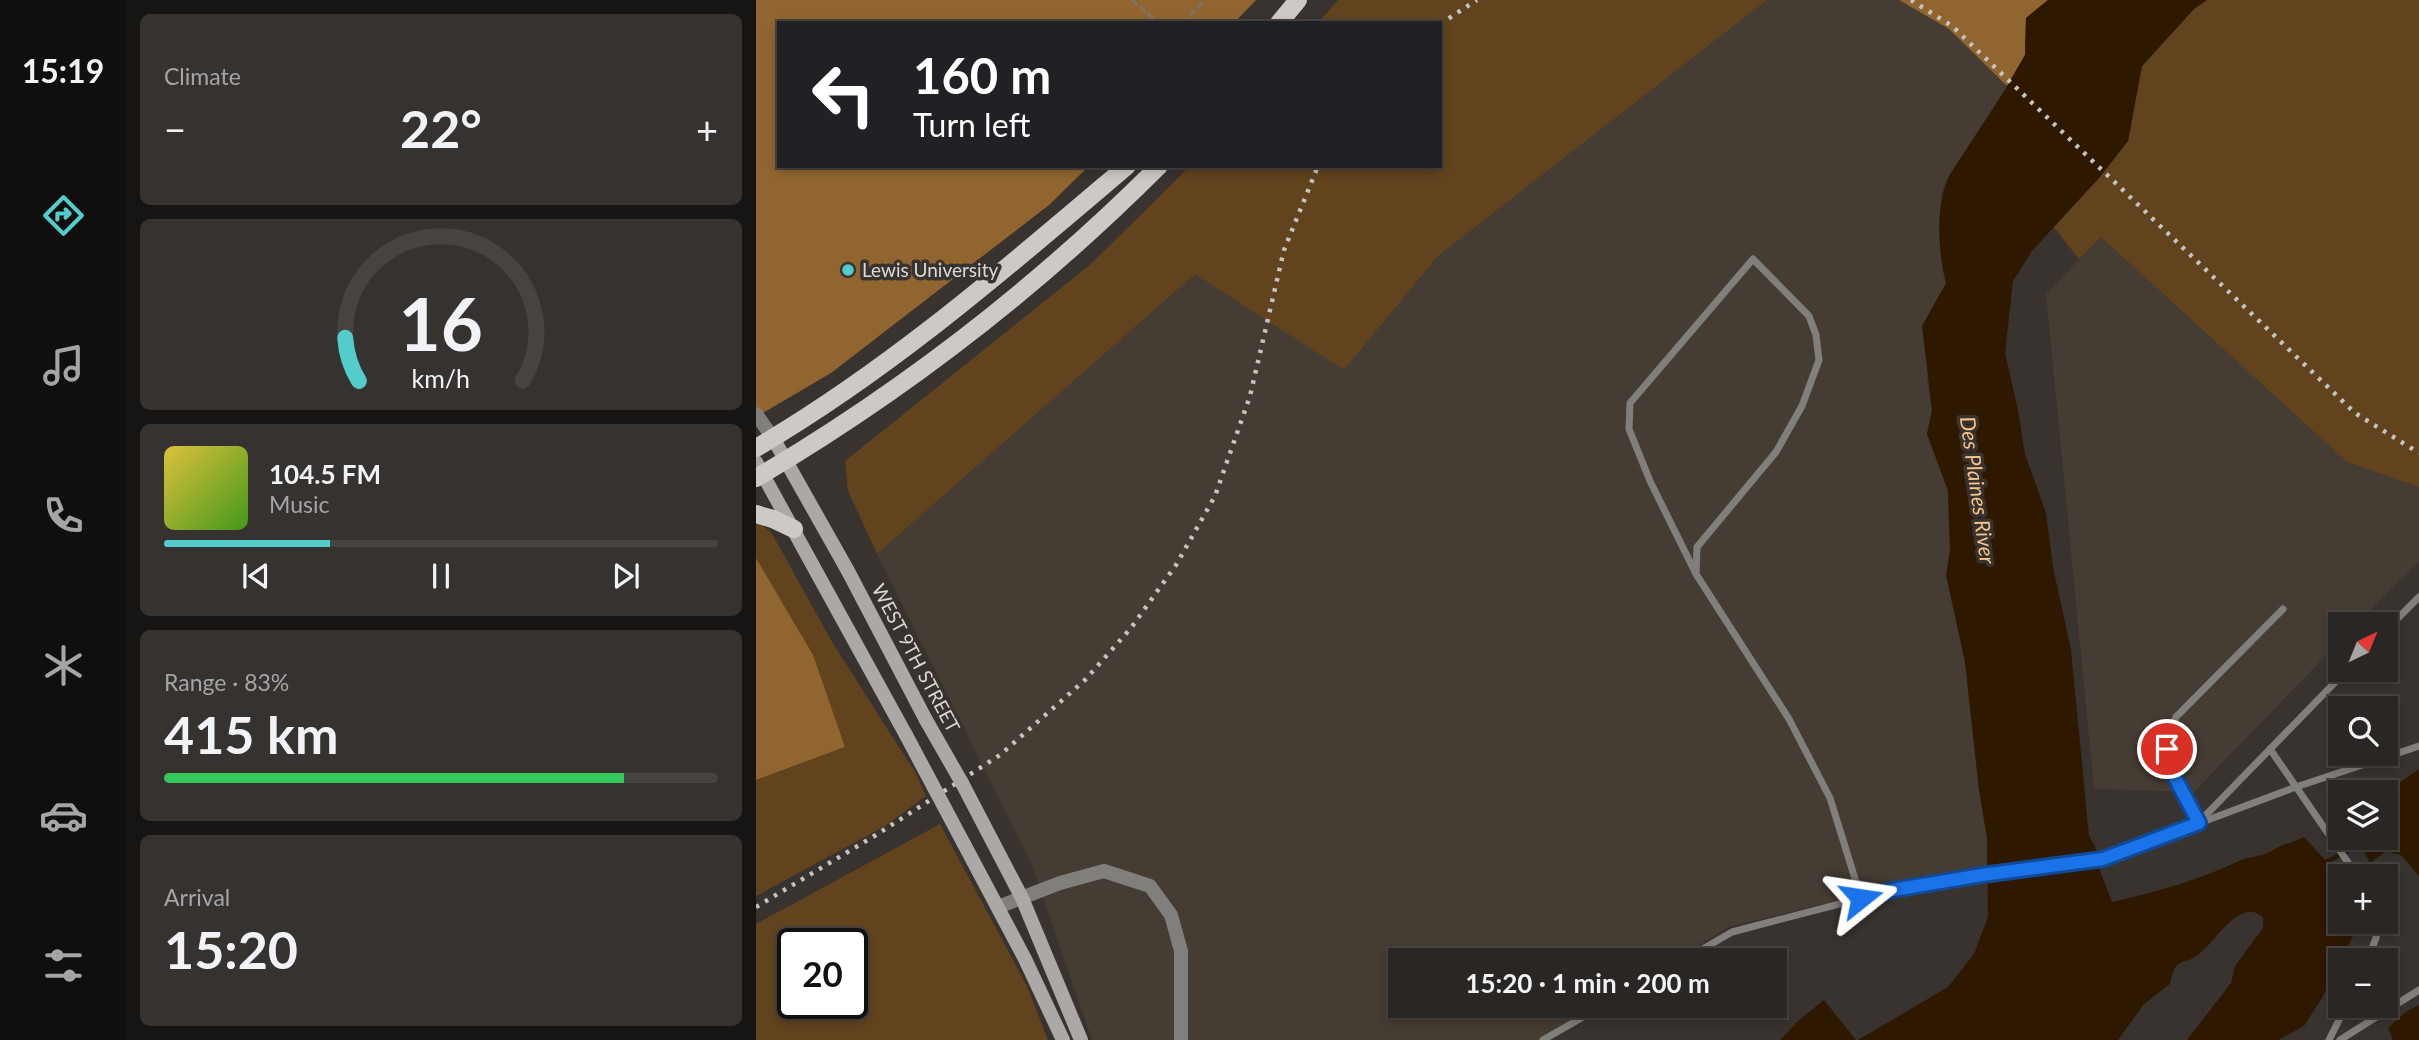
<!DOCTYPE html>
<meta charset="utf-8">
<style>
:root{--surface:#2a2623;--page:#363230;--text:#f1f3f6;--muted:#a5a5a6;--line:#464341;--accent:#52cdcc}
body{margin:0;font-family:Lato,sans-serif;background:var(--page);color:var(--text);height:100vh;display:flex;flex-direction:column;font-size:26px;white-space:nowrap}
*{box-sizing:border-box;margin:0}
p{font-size:23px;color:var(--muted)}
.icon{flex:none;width:38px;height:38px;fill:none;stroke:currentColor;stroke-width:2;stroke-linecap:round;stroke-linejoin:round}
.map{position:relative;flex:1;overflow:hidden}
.drawer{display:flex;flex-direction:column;gap:14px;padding:14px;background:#171513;width:630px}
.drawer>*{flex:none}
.top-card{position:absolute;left:21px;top:21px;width:665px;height:147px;border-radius:0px;box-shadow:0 4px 10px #0003,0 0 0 2px var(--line);background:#202124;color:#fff;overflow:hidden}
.needle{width:46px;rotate:43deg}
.tools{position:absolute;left:1572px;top:612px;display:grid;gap:14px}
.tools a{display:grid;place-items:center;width:70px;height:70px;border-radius:0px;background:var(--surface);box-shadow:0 4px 10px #0003,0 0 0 2px var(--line);font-size:35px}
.speed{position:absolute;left:21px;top:928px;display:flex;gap:14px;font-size:35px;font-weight:700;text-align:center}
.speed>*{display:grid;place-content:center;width:91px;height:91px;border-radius:50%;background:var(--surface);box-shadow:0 4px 10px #0003,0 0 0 2px var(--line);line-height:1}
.speed .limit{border:4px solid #111;border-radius:10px;background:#fff;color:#111}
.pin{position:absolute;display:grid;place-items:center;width:60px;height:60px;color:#fff;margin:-30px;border:4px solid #fff;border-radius:50%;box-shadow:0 2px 7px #0007}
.me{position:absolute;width:77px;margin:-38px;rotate:75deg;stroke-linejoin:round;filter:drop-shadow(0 0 5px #0008)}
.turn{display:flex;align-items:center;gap:24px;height:147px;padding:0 21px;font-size:32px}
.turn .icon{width:91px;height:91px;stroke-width:2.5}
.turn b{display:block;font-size:49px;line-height:60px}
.big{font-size:52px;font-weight:700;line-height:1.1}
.drawer .tile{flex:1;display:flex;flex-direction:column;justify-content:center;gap:10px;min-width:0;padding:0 24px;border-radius:10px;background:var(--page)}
.drawer .dial{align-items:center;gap:0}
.dial svg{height:182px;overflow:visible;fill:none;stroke:var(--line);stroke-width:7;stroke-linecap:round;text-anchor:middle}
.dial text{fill:var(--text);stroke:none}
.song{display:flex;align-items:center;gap:21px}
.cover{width:84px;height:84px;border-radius:10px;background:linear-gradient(135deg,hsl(50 70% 55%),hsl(100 70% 35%))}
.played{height:7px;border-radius:4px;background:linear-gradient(90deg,var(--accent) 30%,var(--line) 30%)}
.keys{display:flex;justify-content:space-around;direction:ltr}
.heat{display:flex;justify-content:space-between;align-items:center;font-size:38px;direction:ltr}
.charge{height:10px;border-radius:5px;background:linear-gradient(90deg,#34c759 83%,var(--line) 0)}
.trip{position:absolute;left:632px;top:948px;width:399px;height:70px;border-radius:0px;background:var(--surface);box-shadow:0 4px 10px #0003,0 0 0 2px var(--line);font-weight:700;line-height:70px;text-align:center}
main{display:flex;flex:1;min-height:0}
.tabs{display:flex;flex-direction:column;width:126px;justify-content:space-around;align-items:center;background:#110f0e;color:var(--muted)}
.tabs .icon{width:49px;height:49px}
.tabs .on{color:var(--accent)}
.tabs b{font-size:32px;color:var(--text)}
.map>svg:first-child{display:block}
.built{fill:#453c33}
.green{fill:#61431e;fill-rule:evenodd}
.forest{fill:#90652f}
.water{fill:#2e1800}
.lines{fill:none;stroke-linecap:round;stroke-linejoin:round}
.stream{stroke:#2e1800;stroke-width:4.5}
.path{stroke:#7a7672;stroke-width:2.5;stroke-dasharray:7 3.5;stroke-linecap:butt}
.service{stroke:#817f7c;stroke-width:7}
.minor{stroke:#817f7c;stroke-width:14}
.tertiary{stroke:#817f7c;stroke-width:14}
.secondary{stroke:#aca8a5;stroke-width:14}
.primary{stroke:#cdc9c4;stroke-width:18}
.rail{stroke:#c6c4c1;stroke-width:4.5;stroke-dasharray:3.5 7;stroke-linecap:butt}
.secondary-bridge{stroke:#aca8a5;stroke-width:14}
.route-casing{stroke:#114b97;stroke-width:18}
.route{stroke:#1a73e8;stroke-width:12}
.poi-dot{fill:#52cdcc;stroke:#38332f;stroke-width:2.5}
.labels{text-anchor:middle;stroke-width:7;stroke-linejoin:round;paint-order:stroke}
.poi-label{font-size:19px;fill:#dbd9d6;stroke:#38332f;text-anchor:start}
.street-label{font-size:19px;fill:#dbd9d6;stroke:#38332f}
.water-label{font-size:21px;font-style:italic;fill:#f8c58a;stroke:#38332f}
</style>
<main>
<nav class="tabs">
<b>15:19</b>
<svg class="icon on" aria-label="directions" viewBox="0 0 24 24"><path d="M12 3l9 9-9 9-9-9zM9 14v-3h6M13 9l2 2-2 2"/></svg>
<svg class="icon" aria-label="music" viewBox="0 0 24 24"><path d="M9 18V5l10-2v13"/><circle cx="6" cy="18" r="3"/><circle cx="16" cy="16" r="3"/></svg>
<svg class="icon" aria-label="phone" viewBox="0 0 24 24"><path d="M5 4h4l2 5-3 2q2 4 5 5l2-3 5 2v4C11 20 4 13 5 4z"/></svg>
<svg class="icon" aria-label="climate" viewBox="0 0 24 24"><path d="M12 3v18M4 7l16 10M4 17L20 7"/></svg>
<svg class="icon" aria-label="car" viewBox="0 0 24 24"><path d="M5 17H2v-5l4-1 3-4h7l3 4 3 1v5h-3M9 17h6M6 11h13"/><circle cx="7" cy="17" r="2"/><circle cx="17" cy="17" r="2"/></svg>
<svg class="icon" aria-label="filters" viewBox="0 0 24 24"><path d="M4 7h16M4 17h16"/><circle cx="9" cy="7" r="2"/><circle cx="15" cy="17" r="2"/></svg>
</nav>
<section class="drawer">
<div class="tile"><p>Climate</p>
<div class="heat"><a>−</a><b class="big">22°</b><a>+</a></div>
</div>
<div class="tile dial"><svg viewBox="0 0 100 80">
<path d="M14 69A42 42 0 1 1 86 69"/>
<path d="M14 69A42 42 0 0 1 8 50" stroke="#52cdcc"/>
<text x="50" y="56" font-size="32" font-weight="700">16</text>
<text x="50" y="72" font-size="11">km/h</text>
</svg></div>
<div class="tile">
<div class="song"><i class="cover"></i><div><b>104.5 FM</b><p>Music</p></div></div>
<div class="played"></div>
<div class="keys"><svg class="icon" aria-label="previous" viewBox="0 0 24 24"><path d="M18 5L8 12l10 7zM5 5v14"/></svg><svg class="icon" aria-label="pause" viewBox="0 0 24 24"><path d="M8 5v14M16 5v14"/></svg><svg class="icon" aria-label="next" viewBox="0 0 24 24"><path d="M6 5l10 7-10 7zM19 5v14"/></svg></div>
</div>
<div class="tile"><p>Range · 83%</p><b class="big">415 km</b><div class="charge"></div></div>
<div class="tile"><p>Arrival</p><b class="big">15:20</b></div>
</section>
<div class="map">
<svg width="1663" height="1040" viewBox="0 0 1663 1040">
<rect width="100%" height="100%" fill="#38332f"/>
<g class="built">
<path d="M 1011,0 L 1143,0 L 1193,29 L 1251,86 L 1193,176 L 1186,190 L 1184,210 L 1186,269 L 1190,283 L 1183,299 L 1171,382 L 1176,410 L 1171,434 L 1192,491 L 1194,551 L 1190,575 L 1209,662 L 1223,790 L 1231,838 L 1231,865 L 972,927 L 919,961 L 644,961 L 644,1006 L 847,1006 L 793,1040 L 336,1040 L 275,863 L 121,554 L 439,273 L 588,369 L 682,256 Z"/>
<path d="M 1345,236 L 1591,462 L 1663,487 L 1663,562 L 1599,625 L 1584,625 L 1584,641 L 1438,792 L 1338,789 L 1290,294 Z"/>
</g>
<g class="green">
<path d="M 582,0 L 1011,0 L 682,256 L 588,370 L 439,274 L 121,554 L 92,491 L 89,461 L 335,264 L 434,166 L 684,166 L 684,23 L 562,23 Z"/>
<path d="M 1451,0 L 1663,0 L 1663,487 L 1591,462 L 1345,237 L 1323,259 L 1297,226 L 1343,178 L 1372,141 L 1386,66 L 1438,9 Z"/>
<path d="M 0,521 L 15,532 L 76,642 L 159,772 L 170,796 L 129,826 L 0,896 L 0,780 L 89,747 L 28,609 L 0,558 Z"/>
<path d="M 184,824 L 271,986 L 292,1040 L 0,1040 L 0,924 ZM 37,943 L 96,943 L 96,1003 L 37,1003 Z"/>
</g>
<g class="forest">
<path d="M 0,0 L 500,0 L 478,23 L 23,23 L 23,166 L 333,166 L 293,205 L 75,373 L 0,417 Z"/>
<path d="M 1143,0 L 1292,0 L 1270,18 L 1269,55 L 1251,86 L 1193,29 Z"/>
<path d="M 0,558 L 57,655 L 89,747 L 0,780 Z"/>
</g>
<g class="water">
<path d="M 1292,0 L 1451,0 L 1438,9 L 1386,66 L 1372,141 L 1343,178 L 1276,251 L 1257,281 L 1249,353 L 1262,410 L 1269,454 L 1290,513 L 1297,567 L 1315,650 L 1333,836 L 1339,846 L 1342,865 L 1356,902 C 1400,892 1443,880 1483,861 C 1491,857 1501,857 1509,854 C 1515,852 1518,849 1524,846 C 1532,843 1540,841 1548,837 L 1571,862 L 1584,880 L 1584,922 L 1604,922 L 1566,998 L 1548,1026 L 1522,1040 L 1431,1040 L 1475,983 L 1479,966 L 1507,928 L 1507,917 C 1503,915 1500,912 1497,912 C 1477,909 1456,945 1442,955 C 1425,967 1420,955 1414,984 L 1388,1004 L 1362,1040 L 1102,1040 L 1192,987 L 1218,954 L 1232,917 L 1231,838 L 1223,790 L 1209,662 L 1190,575 L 1194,551 L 1192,491 L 1171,434 L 1176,410 L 1166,326 L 1190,283 C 1182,250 1179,207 1193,176 L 1247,93 L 1269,55 L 1270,18 Z"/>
<path d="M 1663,769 L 1663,876 L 1645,855 L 1630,851 L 1614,863 L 1601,838 L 1629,838 L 1629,793 Z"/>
<path d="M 1068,1000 L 1100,1040 L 1024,1040 L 1043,1020 Z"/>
<path d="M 1663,1005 L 1663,1040 L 1637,1040 L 1632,1028 L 1651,1011 Z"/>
</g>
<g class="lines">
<path class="stream" d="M 1568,863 L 1617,838"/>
<g class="path">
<path d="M 376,0 L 403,23"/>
<path d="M 427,23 L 448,0"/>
</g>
<g class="service">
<path d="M 940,574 L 894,481 L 873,429 L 874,403 L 997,259 L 1053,316 L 1060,335 L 1063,360 L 1046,406 L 1020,452 L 941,547 L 940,574 L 1033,719 L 1074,798 L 1105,898"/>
<path d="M 1629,631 L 1663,597"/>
<path d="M 1514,749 L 1602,877"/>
<path d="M 1445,820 L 1591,670"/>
<path d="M 1442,823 C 1423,786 1400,759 1420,717 L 1527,609"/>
<path d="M 926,961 L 976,932 L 1137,890 L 1226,875 L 1347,859 L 1540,787 L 1663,746"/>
<path d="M 1611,961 L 1620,938 L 1622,922"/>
<path d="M 787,1040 L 846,1006"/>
<path d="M 1573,1040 L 1590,1006"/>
<path d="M 1584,1040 L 1663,990"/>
</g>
<path class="minor" d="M 242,907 L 304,883 L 348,871 L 394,886 L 415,915 L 425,951 L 425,1040"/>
<path class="tertiary" d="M 0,414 L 17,438"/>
<g class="secondary">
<path d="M 17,438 L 92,571 L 170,720"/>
<path d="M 0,462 L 150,735"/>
<path d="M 206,783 L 266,898 L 325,1040"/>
<path d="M 208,844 L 269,959 L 307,1040"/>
</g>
<g class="primary">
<path d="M 523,23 L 542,0"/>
<path d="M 0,448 C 135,369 252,267 371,166"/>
<path d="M 0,478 C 146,392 283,286 403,166"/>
<path d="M 0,514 L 17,519 L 38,529"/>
</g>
<g class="rail">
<path d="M 1155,0 L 1196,26 L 1599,413 L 1663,453"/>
<path d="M 684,24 L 721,0"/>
<path d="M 0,907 L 120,835 L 244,755 L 329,680 L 375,628 L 420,565 L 459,496 L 494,396 L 528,250 L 562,166"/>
</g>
<g class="secondary-bridge">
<path d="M 170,720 L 206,783"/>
<path d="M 150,735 L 208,844"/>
</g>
</g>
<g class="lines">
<defs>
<path id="route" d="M 1105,898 L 1137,890 L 1226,875 L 1347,859 L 1443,823 L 1415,770 L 1411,749"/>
</defs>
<use href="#route" class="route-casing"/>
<use href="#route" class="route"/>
</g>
<circle class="poi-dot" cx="92" cy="270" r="7"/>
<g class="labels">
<g class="poi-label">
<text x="106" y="277">Lewis University</text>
</g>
<g class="street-label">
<text transform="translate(160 658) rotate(62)" y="7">WEST 9TH STREET</text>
</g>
<g class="water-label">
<text transform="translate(1221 490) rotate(82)" y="7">Des Plaines River</text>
</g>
</g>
</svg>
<div class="tools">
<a><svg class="needle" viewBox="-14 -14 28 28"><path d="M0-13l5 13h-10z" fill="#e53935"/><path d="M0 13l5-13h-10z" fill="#a5a5a6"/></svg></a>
<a><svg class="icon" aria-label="search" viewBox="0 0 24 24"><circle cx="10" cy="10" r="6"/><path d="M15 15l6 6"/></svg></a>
<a><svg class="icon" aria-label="layers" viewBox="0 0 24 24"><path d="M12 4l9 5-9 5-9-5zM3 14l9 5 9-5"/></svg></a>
<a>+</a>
<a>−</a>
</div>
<div class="speed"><div class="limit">20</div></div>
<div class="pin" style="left:1411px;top:749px;background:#d93025"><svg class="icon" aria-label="arrive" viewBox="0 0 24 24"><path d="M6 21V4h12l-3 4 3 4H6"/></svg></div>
<svg class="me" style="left:1105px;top:898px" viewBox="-20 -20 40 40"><path d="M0-17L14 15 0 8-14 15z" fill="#1a73e8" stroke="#fff" stroke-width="4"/></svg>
<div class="trip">15:20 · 1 min · 200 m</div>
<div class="top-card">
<div class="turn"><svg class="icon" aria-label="left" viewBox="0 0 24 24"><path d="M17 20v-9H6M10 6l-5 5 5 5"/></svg><div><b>160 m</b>Turn left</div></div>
</div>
</div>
</main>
